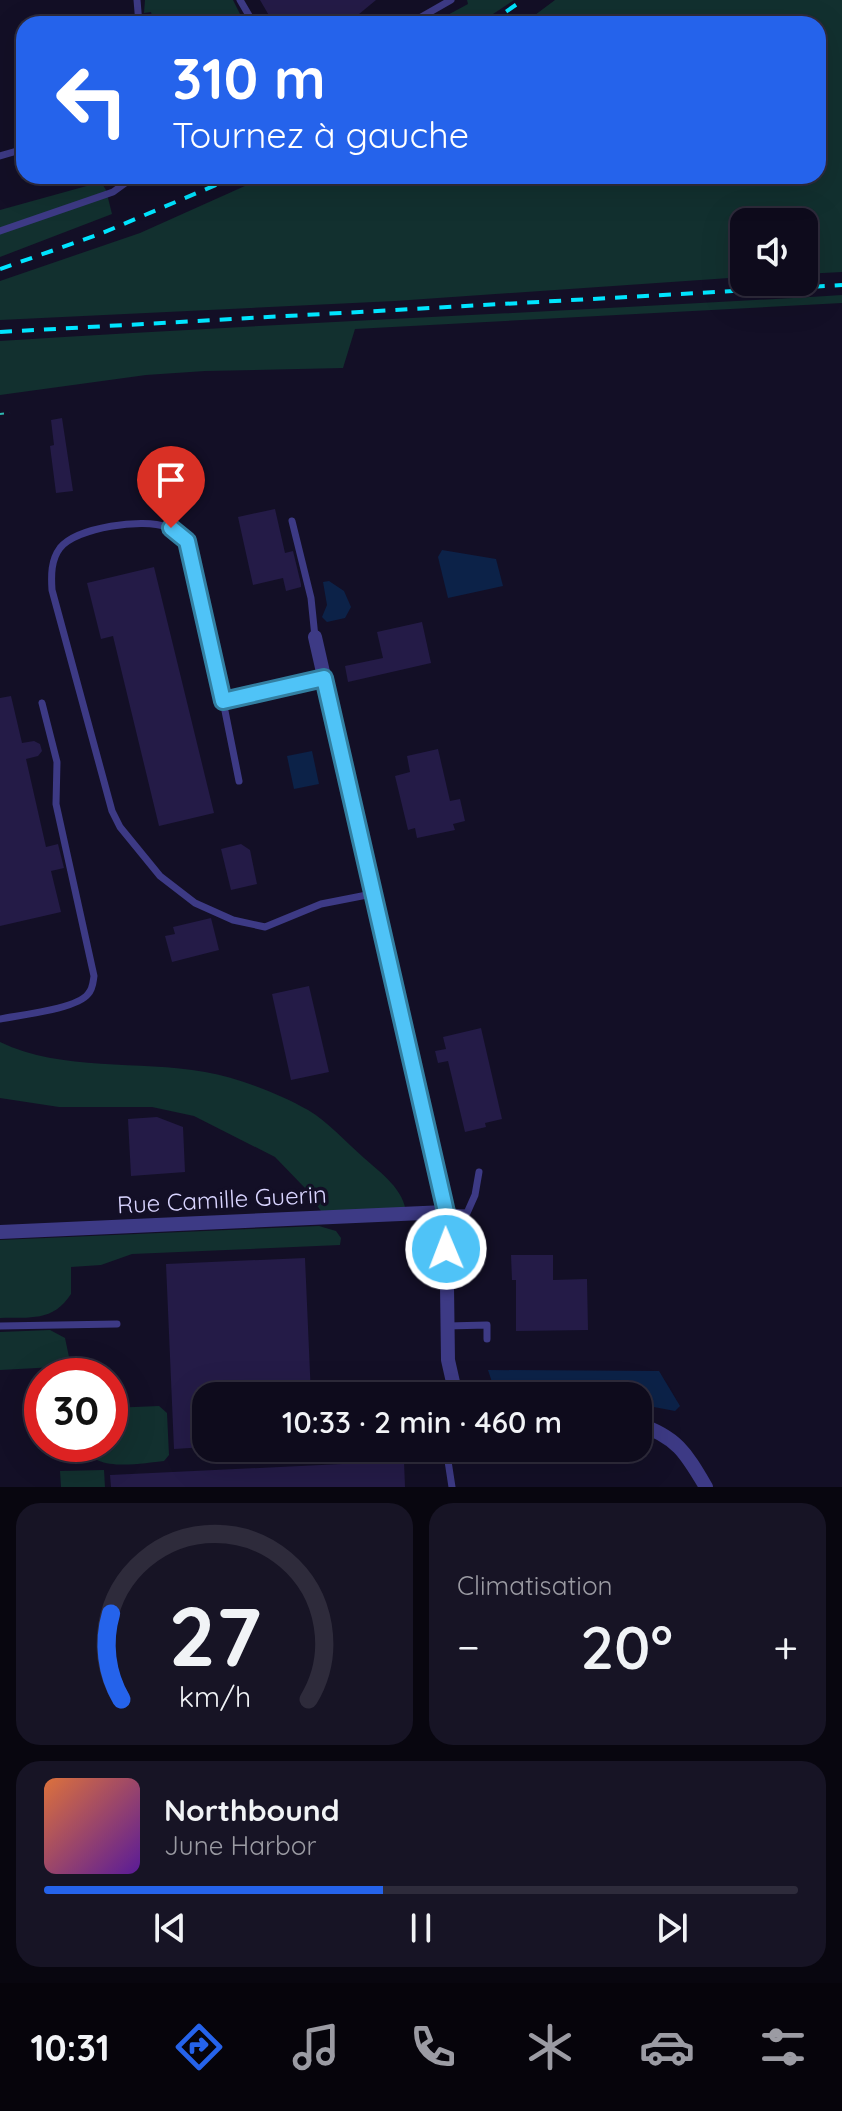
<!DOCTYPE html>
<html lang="fr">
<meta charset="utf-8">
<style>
:root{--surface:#0e0b1c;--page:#171425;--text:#f1f3f6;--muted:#9b9ba3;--line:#2e2b3b;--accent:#2563eb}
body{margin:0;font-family:Quicksand,sans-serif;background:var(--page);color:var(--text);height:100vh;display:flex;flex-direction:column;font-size:30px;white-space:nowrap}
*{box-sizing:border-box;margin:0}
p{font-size:26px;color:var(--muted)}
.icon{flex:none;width:44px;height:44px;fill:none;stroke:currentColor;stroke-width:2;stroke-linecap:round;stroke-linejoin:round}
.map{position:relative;height:1487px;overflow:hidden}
.side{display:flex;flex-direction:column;gap:16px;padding:16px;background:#08060f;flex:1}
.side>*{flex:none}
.hud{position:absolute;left:16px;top:16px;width:810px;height:168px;border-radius:24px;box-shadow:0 8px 32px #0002,0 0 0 2px var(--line);background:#2563eb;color:#fff;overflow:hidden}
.tools{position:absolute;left:730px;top:208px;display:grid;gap:16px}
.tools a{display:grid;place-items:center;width:88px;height:88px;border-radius:16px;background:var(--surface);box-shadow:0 8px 32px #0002,0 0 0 2px var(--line);font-size:40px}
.speed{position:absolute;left:24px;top:1358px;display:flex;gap:16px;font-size:40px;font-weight:700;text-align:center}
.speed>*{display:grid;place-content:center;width:104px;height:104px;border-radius:50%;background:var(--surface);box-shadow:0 8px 32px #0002,0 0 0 2px var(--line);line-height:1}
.speed .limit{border:12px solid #d22;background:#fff;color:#111}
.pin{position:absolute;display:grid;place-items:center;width:68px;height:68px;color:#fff;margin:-82px -34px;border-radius:50% 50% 50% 0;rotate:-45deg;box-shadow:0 0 8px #0007}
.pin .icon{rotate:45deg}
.me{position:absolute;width:88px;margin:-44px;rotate:359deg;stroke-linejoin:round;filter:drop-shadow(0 0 6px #0008)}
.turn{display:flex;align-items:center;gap:28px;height:168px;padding:0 24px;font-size:36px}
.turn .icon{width:104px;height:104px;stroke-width:2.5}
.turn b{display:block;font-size:56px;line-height:68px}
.big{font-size:60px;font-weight:600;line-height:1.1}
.side .widget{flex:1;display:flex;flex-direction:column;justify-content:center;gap:12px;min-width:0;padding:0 28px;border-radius:24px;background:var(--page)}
.side .dial{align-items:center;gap:0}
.dial svg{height:208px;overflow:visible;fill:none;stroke:var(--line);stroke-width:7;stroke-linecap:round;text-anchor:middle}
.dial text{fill:var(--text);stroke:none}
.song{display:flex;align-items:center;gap:24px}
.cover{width:96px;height:96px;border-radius:12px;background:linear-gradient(135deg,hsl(20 70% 55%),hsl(270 70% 35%))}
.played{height:8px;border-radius:4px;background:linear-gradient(90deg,var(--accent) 45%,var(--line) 45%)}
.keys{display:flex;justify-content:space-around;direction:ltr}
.heat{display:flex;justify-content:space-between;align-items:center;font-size:44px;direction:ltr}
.side .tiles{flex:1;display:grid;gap:16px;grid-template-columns:1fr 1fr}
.widget:last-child{grid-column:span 2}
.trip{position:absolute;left:192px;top:1382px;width:460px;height:80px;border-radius:24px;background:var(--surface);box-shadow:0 8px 32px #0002,0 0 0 2px var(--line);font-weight:600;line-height:80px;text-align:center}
.tab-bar{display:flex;height:128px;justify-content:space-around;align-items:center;background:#06040b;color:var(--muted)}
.tab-bar .icon{width:56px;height:56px}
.tab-bar .current{color:var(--accent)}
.tab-bar b{font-size:36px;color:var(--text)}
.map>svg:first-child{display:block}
.green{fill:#12302f}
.water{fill:#0c2248}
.building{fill:#241b47}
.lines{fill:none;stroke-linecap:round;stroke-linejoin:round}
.path{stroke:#2fb8b0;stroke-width:2;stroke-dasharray:4 6;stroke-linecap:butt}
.service{stroke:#3d3a85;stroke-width:7}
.minor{stroke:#3d3a85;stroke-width:14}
.rail{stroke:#00e5ff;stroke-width:4;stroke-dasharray:12 10;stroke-linecap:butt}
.route-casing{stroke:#337fa1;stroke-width:20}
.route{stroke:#4fc3f7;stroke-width:14}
.labels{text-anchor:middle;stroke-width:7;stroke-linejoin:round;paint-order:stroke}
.street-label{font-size:24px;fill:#d9d4ff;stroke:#130f26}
</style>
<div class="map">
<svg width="842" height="1487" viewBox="0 0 842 1487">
<rect width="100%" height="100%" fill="#130f26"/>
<g class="green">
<path d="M 145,0 L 233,0 L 245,24 L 154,24 L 151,12 L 144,13 Z"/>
<path d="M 467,0 L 514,0 L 478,24 L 431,24 L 468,4 Z"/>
<path d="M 555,0 L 842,0 L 842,272 L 804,274 L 804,222 L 744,222 L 744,277 L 395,301 L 0,320 L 0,281 L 140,233 L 267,176 L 818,176 L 818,24 L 523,24 Z"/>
<path d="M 101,182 L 106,190 L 112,214 L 0,257 L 0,210 Z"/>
<path d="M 842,295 L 842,303 L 355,329 L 343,368 L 205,371 L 146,375 L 0,395 L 0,341 C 281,323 561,312 842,295 Z"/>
<path d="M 0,1042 C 63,1072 138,1060 205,1072 C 239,1078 278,1093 308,1110 C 328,1122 346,1142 364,1158 C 381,1173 405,1190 406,1214 L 326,1218 L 304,1187 L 275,1157 L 194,1116 L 152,1107 L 59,1107 L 0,1098 Z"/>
<path d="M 319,1226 L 336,1231 L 341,1238 L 340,1245 L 132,1254 L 101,1265 L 71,1267 L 71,1294 C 53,1322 30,1317 0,1318 L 0,1240 Z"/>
<path d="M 50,1330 L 65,1338 L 69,1357 L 75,1357 L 75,1376 L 57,1376 L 56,1367 L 0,1370 L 0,1332 Z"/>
<path d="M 159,1406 L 167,1413 L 169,1455 L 164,1461 C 142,1463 90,1474 85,1444 L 110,1444 L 110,1408 Z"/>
<path d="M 208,1448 L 292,1448 L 289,1455 L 242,1458 L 241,1451 L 227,1451 L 227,1458 L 214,1459 L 209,1454 Z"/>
<path d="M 104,1470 L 105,1487 L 61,1487 L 60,1471 Z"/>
</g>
<g class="water">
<path d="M 442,550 L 496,559 L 503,586 L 448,598 L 438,557 Z"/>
<path d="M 329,581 L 344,591 L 351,607 L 345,618 L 327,622 L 322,617 L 327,605 L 323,582 Z"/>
<path d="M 312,751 L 319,784 L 294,789 L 287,756 Z"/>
<path d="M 488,1370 L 659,1371 L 680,1406 L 675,1411 L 638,1404 L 638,1396 L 629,1396 L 617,1386 L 585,1388 L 583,1395 L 504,1386 L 492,1382 Z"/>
</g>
<g class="building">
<path d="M 260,0 L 376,0 L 347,24 L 274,24 Z"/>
<path d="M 62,418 L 73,491 L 56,493 L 50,446 L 54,445 L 51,420 Z"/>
<path d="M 275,509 L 285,553 L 293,551 L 301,584 L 301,587 L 286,591 L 283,578 L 253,585 L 238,517 Z"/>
<path d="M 154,567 L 214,813 L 159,826 L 113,636 L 101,639 L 87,583 Z"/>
<path d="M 422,622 L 431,663 L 348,682 L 345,666 L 383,658 L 377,632 Z"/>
<path d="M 11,696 L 22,743 L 34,741 L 40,744 L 42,751 L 38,756 L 26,759 L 46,847 L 58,844 L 64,868 L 51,871 L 61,912 L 0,926 L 0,698 Z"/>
<path d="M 438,749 L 450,801 L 460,799 L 465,821 L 453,824 L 455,830 L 417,838 L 415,828 L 408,830 L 395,776 L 410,772 L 407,756 Z"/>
<path d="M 241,844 L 250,850 L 257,884 L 231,890 L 221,849 Z"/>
<path d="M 211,918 L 219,950 L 172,962 L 165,936 L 175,934 L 173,927 Z"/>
<path d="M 309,986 L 329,1072 L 291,1080 L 272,994 Z"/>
<path d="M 481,1028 L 502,1119 L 485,1123 L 486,1127 L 465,1132 L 448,1061 L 438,1063 L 435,1051 L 446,1049 L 443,1037 Z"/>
<path d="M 157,1117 L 183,1127 L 185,1172 L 131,1176 L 128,1119 Z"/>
<path d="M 511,1255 L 553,1255 L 553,1280 L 587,1279 L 588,1330 L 516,1331 L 516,1280 L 512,1280 Z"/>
<path d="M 305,1258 L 311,1396 L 206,1396 L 206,1447 L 174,1449 L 166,1264 Z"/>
<path d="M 404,1461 L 405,1487 L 111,1487 L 110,1475 Z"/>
</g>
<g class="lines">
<path class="path" d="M 0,414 L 10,413"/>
<g class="service">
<path d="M 137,0 L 139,24"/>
<path d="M 240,0 L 254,24"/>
<path d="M 409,24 L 451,0"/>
<path d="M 0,156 L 24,149"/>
<path d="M 0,231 L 113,192 L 135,176"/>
<path d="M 292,521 L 311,598 L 315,637"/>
<path d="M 223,701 L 187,541 C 181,536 175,529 167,527 C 143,518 77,527 60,548 C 51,560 51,575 52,590 L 112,811 L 120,827 L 160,876 L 195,903 L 233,920 L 265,927 L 321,904 L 372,894"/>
<path d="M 239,781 L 223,701 L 324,678"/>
<path d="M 0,1019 C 19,1015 77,1009 88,994 C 93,989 93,982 94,976 L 56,804 L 57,762 L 42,703"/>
<path d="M 446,1212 L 467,1213 L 475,1195 L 479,1172"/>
<path d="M 0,1326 L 117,1324"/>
<path d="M 447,1326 L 487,1325 L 487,1339"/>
<path d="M 446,1448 L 452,1487"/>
</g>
<g class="minor">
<path d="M 315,637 L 446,1212 L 448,1360 L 455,1391 L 461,1396"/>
<path d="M 0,1232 L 446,1212"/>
<path d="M 638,1424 C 677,1437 686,1453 706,1487"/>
</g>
<g class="rail">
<path d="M 488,24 L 523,0"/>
<path d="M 0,269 L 100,234 L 237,176"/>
<path d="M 0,332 L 842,285"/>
</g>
</g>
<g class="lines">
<defs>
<path id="route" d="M 171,528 L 187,541 L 223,701 L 324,678 L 446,1212 L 446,1249"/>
</defs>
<use href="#route" class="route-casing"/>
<use href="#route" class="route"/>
</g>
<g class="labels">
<g class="street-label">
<text transform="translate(222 1200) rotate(-3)" y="8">Rue Camille Guerin</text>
</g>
</g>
</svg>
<div class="tools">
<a><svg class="icon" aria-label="sound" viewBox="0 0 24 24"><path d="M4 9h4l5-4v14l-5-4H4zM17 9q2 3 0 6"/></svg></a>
</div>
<div class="speed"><div class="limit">30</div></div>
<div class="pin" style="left:171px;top:528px;background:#d93025"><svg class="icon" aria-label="arrive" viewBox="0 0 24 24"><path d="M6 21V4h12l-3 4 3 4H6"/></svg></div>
<svg class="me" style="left:446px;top:1249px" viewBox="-20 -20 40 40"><circle r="17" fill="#4fc3f7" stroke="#fff" stroke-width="3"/><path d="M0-11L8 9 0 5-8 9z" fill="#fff"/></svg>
<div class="trip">10:33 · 2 min · 460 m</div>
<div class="hud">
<div class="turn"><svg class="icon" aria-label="left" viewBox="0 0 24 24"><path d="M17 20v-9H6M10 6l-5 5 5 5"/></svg><div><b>310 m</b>Tournez à gauche</div></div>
</div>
</div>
<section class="side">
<div class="tiles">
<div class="widget dial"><svg viewBox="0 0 100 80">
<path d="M14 69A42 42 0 1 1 86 69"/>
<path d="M14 69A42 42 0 0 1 10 36" stroke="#2563eb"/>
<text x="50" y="56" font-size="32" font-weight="700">27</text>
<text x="50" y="72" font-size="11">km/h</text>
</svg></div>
<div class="widget"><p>Climatisation</p>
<div class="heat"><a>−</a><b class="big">20°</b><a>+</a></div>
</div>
<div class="widget">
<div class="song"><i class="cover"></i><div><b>Northbound</b><p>June Harbor</p></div></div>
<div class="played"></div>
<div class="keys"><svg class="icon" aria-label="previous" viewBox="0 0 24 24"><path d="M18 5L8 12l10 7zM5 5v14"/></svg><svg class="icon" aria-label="pause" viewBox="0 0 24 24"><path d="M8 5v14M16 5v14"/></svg><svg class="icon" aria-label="next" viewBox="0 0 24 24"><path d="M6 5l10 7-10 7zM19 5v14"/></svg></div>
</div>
</div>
</section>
<nav class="tab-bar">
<b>10:31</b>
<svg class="icon current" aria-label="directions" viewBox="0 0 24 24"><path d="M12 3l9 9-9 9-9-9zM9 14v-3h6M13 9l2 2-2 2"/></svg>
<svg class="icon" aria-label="music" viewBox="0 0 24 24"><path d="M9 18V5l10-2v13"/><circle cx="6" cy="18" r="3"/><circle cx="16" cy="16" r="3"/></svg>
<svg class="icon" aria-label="phone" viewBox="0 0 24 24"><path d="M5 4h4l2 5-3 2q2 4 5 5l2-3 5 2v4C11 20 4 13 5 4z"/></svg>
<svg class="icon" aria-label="climate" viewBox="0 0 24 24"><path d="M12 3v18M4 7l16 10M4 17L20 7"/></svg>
<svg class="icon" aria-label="car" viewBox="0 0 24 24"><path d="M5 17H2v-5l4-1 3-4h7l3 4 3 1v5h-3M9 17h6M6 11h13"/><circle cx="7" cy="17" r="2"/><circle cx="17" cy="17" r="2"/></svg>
<svg class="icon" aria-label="filters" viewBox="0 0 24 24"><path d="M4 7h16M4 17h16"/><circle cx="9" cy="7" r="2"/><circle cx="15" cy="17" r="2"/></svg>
</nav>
